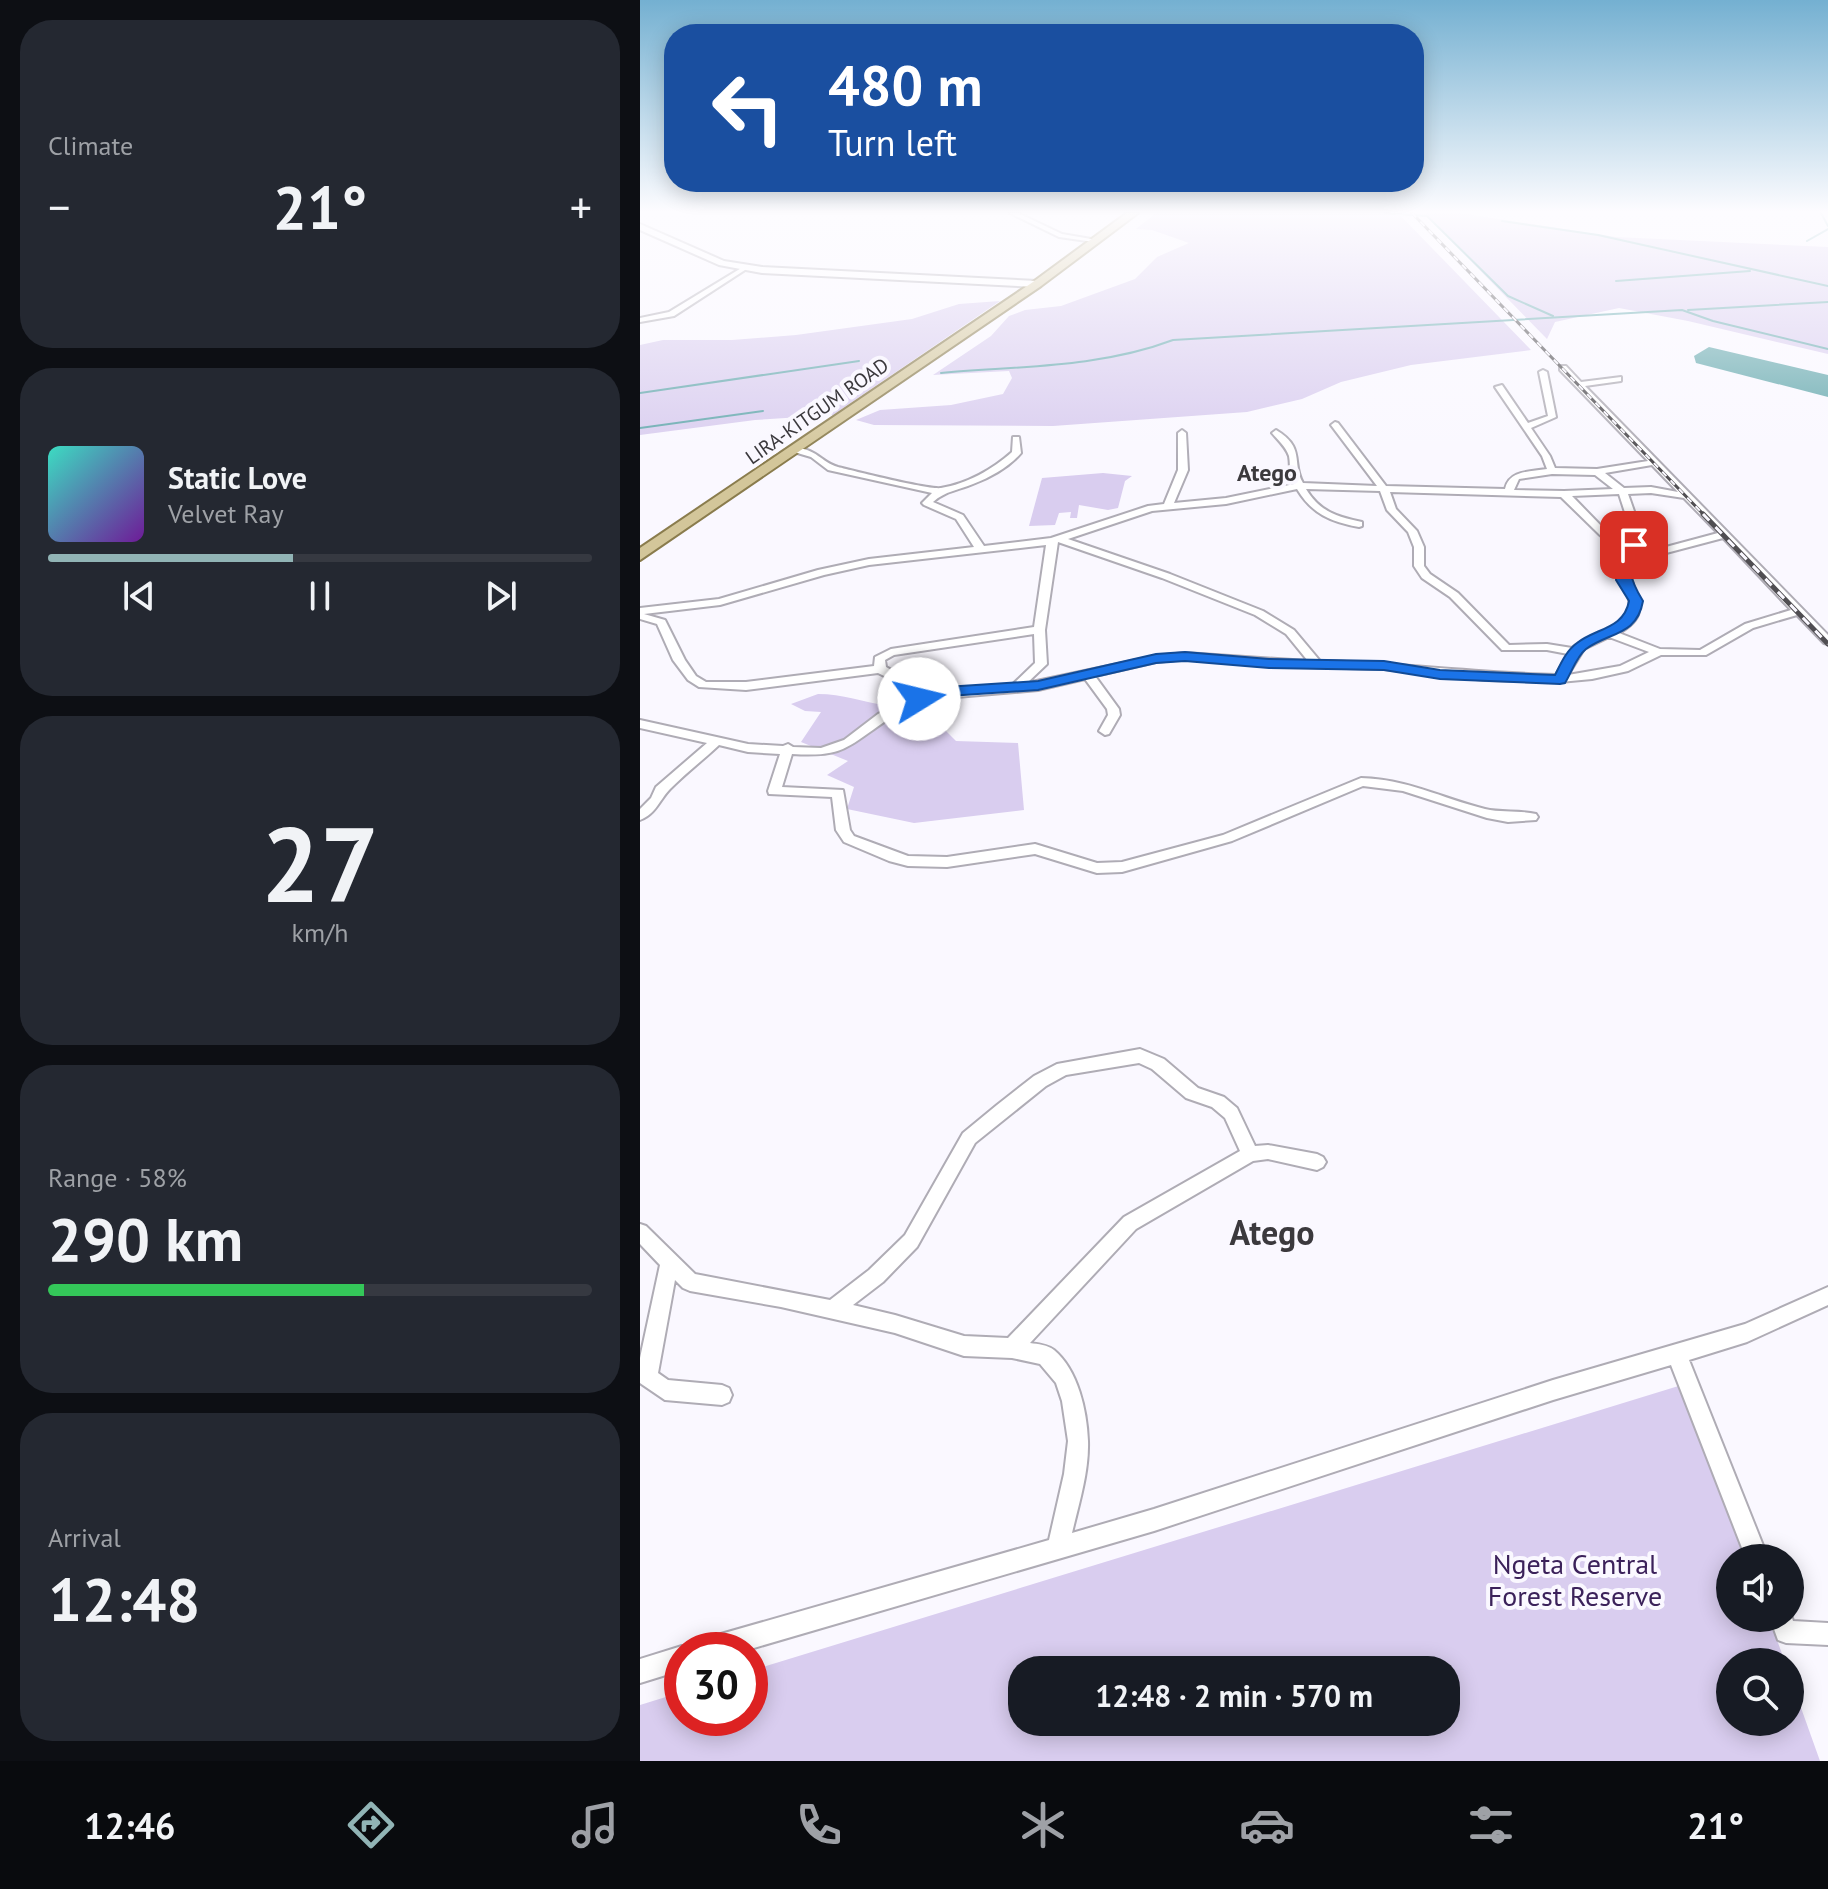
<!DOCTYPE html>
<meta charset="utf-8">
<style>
:root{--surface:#171b24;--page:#242831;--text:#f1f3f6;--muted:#9ea1a6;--line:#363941;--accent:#91b4b5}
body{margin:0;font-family:"PT Sans",sans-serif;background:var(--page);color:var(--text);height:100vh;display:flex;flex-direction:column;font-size:30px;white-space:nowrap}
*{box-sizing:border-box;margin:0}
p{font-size:26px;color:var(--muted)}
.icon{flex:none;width:44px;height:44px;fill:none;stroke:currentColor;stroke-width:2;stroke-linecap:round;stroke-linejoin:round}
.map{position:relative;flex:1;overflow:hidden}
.sheet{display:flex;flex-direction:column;gap:20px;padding:20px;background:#0d0f14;width:640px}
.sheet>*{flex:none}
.guide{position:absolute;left:24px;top:24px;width:760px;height:168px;border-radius:32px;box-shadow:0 4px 20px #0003;background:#1a4fa0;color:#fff;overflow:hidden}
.tools{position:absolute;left:1076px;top:1544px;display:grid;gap:16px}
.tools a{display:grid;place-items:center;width:88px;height:88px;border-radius:50%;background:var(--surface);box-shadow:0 4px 20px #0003;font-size:40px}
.speed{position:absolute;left:24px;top:1632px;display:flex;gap:16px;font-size:40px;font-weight:700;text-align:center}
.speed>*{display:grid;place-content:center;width:104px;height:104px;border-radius:50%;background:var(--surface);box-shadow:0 4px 20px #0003;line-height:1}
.speed .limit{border:12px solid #d22;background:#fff;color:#111}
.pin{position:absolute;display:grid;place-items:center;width:68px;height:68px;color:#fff;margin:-34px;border-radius:16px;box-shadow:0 4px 12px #0006}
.me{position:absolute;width:88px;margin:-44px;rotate:81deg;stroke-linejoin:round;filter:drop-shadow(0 0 6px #0008)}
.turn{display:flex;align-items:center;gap:28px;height:168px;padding:0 32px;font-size:36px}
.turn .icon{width:104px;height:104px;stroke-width:2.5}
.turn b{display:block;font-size:56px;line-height:68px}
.big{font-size:60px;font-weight:600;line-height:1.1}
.sheet .widget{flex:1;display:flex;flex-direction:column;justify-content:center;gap:12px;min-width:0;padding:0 28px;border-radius:32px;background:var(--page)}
.sheet .dial{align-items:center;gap:0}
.dial b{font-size:104px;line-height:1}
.song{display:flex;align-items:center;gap:24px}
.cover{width:96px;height:96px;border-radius:12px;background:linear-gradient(135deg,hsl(170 70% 55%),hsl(280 70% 35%))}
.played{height:8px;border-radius:4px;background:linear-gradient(90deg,var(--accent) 45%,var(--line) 45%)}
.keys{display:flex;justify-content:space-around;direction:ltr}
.heat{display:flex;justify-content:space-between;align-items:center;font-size:44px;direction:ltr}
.charge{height:12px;border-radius:6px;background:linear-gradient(90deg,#34c759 58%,var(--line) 0)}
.trip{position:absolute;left:368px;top:1656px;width:452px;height:80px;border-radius:32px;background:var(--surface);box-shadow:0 4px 20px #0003;font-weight:600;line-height:80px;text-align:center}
.tab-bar{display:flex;height:128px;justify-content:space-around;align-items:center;background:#090b0e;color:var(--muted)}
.tab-bar .icon{width:56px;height:56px}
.tab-bar .current{color:var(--accent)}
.tab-bar b{font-size:36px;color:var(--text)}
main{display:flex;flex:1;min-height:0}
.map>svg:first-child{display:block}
.green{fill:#d9cdef;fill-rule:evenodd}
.water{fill:#66a9ae}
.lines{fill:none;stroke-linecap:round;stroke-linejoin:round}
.stream{stroke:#66a9ae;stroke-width:2}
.street-casing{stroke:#afacb5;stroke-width:4}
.secondary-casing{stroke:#afacb5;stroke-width:4}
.primary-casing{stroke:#8a7c4d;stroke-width:4}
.street{fill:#fff;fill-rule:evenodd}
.secondary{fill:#fff;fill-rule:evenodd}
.primary{fill:#d3c69a;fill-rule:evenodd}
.rail-far1-casing{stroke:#504e52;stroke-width:3}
.rail-casing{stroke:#504e52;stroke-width:5}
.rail-far1{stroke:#faf8ff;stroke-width:2;stroke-dasharray:6;stroke-linecap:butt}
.rail{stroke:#faf8ff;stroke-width:3;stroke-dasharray:9;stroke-linecap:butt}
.route{fill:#1a73e8;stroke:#114b97;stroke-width:2}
.labels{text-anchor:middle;stroke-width:8;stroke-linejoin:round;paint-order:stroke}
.far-street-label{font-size:20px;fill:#3b393d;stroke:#faf8ff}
.far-quarter-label{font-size:24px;font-weight:bold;fill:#3b393d;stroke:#faf8ff}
.near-park-label{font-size:28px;fill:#3b215a;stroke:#faf8ff}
.near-quarter-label{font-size:34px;font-weight:bold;fill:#3b393d;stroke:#faf8ff}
</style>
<main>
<section class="sheet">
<div class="widget"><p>Climate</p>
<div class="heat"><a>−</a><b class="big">21°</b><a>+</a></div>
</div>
<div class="widget">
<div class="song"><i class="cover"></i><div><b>Static Love</b><p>Velvet Ray</p></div></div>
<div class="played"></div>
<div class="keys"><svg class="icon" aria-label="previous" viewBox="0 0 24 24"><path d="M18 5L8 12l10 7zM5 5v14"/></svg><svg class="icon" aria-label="pause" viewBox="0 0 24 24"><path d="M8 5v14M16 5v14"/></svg><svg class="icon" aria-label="next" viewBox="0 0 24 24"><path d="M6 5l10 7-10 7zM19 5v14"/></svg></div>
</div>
<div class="widget dial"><b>27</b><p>km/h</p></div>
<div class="widget"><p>Range · 58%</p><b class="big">290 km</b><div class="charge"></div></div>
<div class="widget"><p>Arrival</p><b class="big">12:48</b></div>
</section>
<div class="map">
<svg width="1188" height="1761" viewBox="0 0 1188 1761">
<rect width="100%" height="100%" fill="#faf8ff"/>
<g class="green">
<path d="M 516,213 L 758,213 L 891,350 L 771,365 L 701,382 L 662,399 L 607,412 L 413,426 L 234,425 L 216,420 L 240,410 L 311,405 L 363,394 L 372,378 L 369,371 L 293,375 L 351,336 L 369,316 L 385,310 L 421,306 L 495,279 L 517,257 L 549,243 L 512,230 L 496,229 Z"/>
<path d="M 784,213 L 820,213 L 976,237 L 1188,247 L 1188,354 L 1048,321 L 979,308 L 915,322 L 907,339 Z"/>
<path d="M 360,301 L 193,415 L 115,420 L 0,435 L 0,345 L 23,340 L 92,340 L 156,335 L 272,319 L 319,304 Z"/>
<path d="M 463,473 L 492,476 L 485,481 L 478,508 L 468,510 L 439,505 L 437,518 L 430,518 L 431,512 L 419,513 L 415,525 L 389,526 L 402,478 Z"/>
<path d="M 178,694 C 202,694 224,702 248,706 L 226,722 L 236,724 L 261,709 L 292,717 L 316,741 L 378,743 L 384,810 L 274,823 L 207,809 L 214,787 L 187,775 L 208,761 L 161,742 L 181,712 L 165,711 L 151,704 Z"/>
<path d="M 1045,1384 L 1107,1558 L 1090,1558 L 1090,1618 L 1129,1618 L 1145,1662 L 1090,1662 L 1090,1722 L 1150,1722 L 1150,1677 L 1180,1761 L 0,1761 L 0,1705 L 42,1692 L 42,1718 L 110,1718 L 110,1671 ZM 382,1670 L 806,1670 L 806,1722 L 382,1722 Z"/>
</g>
<path class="water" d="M 1069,347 L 1188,375 L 1188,397 L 1056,363 L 1054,356 Z"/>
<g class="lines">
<g class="stream">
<path d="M 745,213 L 787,216 L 868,296 L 913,316"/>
<path d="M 1181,213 L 1188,226"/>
<path d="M 862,221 L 958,235 L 1188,286"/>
<path d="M 1167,241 L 1188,229"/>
<path d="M 976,281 L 1110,271"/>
<path d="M 1048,310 L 1188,302"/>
<path d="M 301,373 C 379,366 459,368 533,340 L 1042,310 L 1073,321 L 1188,349"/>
<path d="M 0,393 L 219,361"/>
<path d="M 0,428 L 123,411"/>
</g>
<defs>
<g id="street">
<path d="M 370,213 L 378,213 L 422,234 L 457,240 L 454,242 L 419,237 Z"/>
<path d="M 103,267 L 108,268 L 34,316 L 0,322 L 0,318 L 29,312 Z"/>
<path d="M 920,366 L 926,366 L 941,382 L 981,377 L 981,381 L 945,386 L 1188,635 L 1188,644 L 1184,643 L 1157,615 L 1113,628 L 1066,655 L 1021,655 L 988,671 L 952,679 L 920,682 L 845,680 L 744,669 L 629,666 L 545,659 L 516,662 L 455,676 L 479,709 L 480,715 L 469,734 L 465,735 L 459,731 L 468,715 L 467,709 L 445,679 L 398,690 L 305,698 L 294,695 C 277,703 259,711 244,722 C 205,749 202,757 152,754 L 142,787 L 203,790 L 210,830 L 214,836 L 268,856 L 307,857 L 395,844 L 457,863 L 482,862 L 583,835 L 721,778 C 767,779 801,798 845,809 C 862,813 879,810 896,814 L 898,817 L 896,820 L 868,822 L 847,818 L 763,791 L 723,786 L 592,841 L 482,872 L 457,873 L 395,854 L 307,867 L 268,866 L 249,861 L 204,842 L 196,830 L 192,797 L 129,794 L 128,791 L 140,754 L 108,752 L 79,745 C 63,760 46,773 30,789 C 20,799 16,814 0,820 L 0,809 L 11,798 L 16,787 L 67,743 L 0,728 L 0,720 L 108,744 L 143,746 L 148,744 L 153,747 L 181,748 L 204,740 L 238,714 L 282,691 L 267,687 L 238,673 L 106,690 L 59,687 L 48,680 L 33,660 L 17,624 L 0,619 L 0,608 L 79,599 L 178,570 L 229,559 L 334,547 L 316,519 L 284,505 L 282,503 L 292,493 L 188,470 L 171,457 L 154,452 L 154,448 C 176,448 181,462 198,467 C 214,471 289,490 301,488 C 327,484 353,469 372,452 L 373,437 L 379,437 L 381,453 C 369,467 351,477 333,484 C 319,490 305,491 293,502 L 323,515 L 344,546 L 411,538 L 508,506 L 524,504 L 538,470 L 538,433 L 542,430 L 546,433 L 548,470 L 534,503 L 586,498 L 654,484 C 648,474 651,467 649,456 C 646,447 638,440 632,433 L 636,430 C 666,448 651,462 663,483 L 737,486 L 691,425 L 695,422 L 698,423 L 746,486 L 865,489 C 869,470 890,472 907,469 L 902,456 L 855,387 L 862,385 L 888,423 L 908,416 L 899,372 L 903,370 L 907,372 L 916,417 L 891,428 L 910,456 L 915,468 L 957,469 L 1008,461 L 920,370 ZM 1012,465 L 1038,492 L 1011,487 L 984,488 L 965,473 ZM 912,474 L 955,475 L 973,489 L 924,491 L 874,490 L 879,479 ZM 657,489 C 672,514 691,522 719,527 L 722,526 L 722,522 C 698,517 680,512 666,489 L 740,491 L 747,510 L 768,532 L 774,547 L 774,566 L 782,578 L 810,597 L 862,650 L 907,650 L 928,654 L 916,675 C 837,673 759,663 680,661 L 654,630 L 623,611 L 530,574 L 428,539 L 512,511 L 586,504 ZM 750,492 L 921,497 L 960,535 L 982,553 C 975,568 982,580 988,596 C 999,630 950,632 932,648 L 907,644 L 869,645 L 818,593 L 790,574 L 784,566 L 784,547 L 777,531 L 756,509 ZM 1011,493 L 1044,498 L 1078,533 L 1011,551 L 992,553 L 1003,537 L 988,494 ZM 979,494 L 993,537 L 987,546 L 966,531 L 932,496 ZM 1083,538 L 1151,610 L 1105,624 L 1060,650 L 1020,649 L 979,633 C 1021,609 984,590 990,559 L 1011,557 ZM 418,542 L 522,578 L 615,615 L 646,634 L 668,661 L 545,653 L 516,656 L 387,683 L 407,664 L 405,630 ZM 406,545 L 394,627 L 251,649 L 235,657 L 234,666 L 106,682 L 66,682 L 56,676 L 45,660 L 25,620 L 4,614 L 80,605 L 184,575 L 229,565 ZM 394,634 L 395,663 L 372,685 L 305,690 L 275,683 L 246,667 L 245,660 L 254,655 ZM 969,637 L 1009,652 L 980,666 L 928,675 L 944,649 Z"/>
<path d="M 500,1049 L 524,1059 L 558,1088 L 584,1097 L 597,1108 L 615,1146 L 628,1145 L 677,1154 L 683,1157 L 686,1162 L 683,1167 L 677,1170 L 628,1159 L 613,1161 L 496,1229 L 390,1343 C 398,1344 408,1345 414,1350 C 438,1370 447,1411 448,1441 C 449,1472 439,1503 432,1533 L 514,1509 L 913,1380 L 1105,1324 L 1188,1287 L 1188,1305 L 1107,1342 L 1049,1360 L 1128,1558 L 1106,1558 L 1031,1365 L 913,1400 L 514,1531 L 107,1650 L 55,1650 L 59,1642 L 67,1638 L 409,1540 L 424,1474 L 428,1441 L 422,1401 L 416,1383 L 400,1364 L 372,1358 L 324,1356 L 255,1333 L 141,1307 L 50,1291 L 43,1288 L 35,1280 L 18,1373 L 28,1380 L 82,1385 L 89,1388 L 92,1395 L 89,1402 L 82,1405 L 25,1400 L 0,1383 L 0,1358 L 20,1265 L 0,1244 L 0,1224 L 6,1226 L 55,1274 L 190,1300 L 229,1270 L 265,1235 L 323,1133 L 357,1105 L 394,1076 L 417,1064 ZM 499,1063 L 512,1069 L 546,1098 L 572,1107 L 585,1118 L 600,1151 L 484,1217 L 368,1338 L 324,1336 L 255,1315 L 213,1305 L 243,1282 L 277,1247 L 335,1143 L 406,1086 L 426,1075 Z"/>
<path d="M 1150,1612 L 1153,1621 L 1188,1623 L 1188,1645 L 1146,1643 L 1138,1640 L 1130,1618 L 1150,1618 Z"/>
<path d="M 42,1646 L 50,1650 L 42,1650 L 42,1670 L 0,1683 L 0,1659 Z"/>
</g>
<path id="secondary" d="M 0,224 L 84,261 L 122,267 L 397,281 L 402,284 L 397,287 L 122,273 L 79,265 L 0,230 Z"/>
<path id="primary" d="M 487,213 L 498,213 L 401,286 L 0,560 L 0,548 L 393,282 Z"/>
</defs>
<use href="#street" class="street-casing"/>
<use href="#secondary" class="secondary-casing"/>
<use href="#primary" class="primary-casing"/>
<use href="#street" class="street"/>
<use href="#secondary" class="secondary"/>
<use href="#primary" class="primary"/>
<defs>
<path id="rail-far1" d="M 772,213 L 1065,516"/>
<path id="rail" d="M 1063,514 L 1188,644"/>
</defs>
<use href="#rail-far1" class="rail-far1-casing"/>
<use href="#rail" class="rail-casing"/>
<use href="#rail-far1" class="rail-far1"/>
<use href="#rail" class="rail"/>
</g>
<linearGradient id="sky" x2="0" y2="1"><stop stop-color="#74b0d1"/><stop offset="0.46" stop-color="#fdfcff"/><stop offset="1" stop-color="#fdfcff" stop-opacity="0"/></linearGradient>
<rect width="1188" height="460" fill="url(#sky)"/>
<path class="route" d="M 994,541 L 1001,545 C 985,566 990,580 1003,601 C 997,636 969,632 946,649 C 936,657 932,672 925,683 L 920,684 L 800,679 L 744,670 L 629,668 L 545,661 L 516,663 L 398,690 L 294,697 L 279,704 L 271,699 L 290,688 L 398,681 L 516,654 L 545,652 L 629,659 L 744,661 L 800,670 L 915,675 C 921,663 926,651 937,643 C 956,628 984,629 989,601 L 976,580 L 978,556 Z"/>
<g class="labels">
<g class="far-street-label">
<text transform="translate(177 411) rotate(-35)" y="7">LIRA-KITGUM ROAD</text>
</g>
<g class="far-quarter-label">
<text x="627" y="481">Atego</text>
</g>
<g class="near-park-label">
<text x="935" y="1574">Ngeta Central<tspan x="935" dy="32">Forest Reserve</tspan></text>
</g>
<g class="near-quarter-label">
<text x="632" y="1245">Atego</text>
</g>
</g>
</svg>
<div class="tools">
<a><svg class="icon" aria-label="sound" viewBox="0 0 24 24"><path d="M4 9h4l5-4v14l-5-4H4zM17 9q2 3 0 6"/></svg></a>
<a><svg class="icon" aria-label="search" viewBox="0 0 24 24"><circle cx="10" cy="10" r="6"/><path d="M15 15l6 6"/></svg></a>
</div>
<div class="speed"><div class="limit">30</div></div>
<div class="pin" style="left:994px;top:545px;background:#d93025"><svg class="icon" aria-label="arrive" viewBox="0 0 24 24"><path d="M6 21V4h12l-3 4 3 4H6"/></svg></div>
<svg class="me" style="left:279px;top:699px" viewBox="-20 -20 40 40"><circle r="19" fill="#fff"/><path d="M0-13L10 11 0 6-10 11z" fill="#1a73e8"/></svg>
<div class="trip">12:48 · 2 min · 570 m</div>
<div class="guide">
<div class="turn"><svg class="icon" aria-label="left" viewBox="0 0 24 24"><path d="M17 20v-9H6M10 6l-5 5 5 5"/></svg><div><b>480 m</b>Turn left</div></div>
</div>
</div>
</main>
<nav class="tab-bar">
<b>12:46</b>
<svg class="icon current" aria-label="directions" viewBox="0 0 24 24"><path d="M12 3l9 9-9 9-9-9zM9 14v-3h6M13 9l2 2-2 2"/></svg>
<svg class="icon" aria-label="music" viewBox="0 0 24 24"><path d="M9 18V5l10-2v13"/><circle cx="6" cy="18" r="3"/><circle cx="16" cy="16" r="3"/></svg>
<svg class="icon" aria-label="phone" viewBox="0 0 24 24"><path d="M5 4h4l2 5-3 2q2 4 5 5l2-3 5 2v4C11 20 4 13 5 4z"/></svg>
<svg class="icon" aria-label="climate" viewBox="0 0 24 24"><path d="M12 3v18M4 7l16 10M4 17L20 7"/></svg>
<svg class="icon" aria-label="car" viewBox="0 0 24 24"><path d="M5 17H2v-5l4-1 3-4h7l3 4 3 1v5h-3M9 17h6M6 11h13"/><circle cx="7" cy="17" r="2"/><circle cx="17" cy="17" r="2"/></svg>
<svg class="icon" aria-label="filters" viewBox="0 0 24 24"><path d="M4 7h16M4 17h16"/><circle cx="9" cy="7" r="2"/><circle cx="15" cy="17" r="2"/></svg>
<b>21°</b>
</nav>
